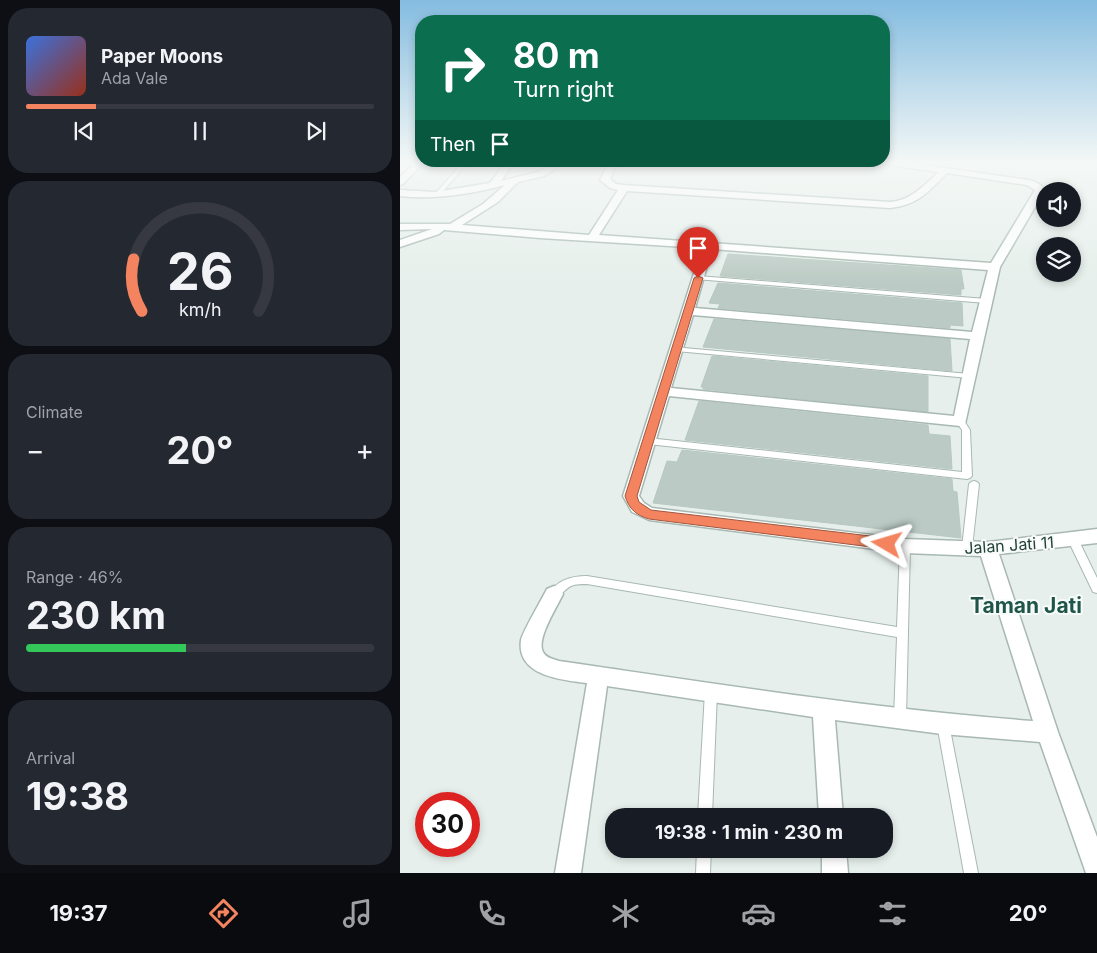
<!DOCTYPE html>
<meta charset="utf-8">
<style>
:root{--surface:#171b24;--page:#242831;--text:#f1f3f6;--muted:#9ea1a6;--line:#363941;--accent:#f4845f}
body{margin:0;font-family:Inter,sans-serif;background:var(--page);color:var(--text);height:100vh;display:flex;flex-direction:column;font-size:19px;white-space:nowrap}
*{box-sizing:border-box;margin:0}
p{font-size:16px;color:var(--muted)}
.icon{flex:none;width:28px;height:28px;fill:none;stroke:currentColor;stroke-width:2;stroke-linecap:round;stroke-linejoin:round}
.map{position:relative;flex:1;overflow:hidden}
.details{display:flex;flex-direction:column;gap:8px;padding:8px;background:#0d0f14;width:400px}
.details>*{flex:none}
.hud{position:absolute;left:15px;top:15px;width:475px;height:152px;border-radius:20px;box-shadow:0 2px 8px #0003;background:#0b6e4f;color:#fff;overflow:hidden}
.tools{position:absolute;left:636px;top:182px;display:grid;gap:10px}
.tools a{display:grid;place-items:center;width:45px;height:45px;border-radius:50%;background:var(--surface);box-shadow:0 2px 8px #0003;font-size:25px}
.speed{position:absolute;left:15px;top:792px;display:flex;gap:10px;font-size:25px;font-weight:700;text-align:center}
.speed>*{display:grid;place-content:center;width:65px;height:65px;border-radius:50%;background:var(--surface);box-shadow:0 2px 8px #0003;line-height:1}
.speed .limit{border:8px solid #d22;background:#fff;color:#111}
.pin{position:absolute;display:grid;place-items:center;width:42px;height:42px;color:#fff;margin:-51px -21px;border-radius:50% 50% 50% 0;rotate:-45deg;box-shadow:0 0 5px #0007}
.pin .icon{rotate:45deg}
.me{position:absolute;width:55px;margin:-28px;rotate:277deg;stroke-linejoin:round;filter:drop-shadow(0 0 4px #0008)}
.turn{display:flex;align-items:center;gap:18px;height:105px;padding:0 15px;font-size:22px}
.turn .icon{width:65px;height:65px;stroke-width:2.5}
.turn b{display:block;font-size:35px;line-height:42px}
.then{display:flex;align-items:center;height:48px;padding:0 15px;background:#0003;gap:10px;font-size:19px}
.big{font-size:38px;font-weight:700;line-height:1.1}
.details .card{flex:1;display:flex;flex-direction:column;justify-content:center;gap:8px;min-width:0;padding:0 18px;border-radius:20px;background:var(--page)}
.details .dial{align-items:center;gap:0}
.dial svg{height:130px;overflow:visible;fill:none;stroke:var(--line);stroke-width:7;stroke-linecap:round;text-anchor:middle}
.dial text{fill:var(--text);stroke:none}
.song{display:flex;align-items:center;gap:15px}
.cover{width:60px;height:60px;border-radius:8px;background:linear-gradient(135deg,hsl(220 70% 55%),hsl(10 70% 35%))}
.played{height:5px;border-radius:2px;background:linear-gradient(90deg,var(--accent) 20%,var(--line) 20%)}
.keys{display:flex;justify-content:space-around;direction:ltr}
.heat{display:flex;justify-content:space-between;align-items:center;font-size:28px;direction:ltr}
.charge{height:8px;border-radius:4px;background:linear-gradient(90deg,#34c759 46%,var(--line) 0)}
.trip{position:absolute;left:205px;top:808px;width:288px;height:50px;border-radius:20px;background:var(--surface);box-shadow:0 2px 8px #0003;font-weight:700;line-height:50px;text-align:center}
.tab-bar{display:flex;height:80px;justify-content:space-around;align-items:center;background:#090b0e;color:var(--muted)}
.tab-bar .icon{width:35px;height:35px}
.tab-bar .on{color:var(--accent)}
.tab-bar b{font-size:22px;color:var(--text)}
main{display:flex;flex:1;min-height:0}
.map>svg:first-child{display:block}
.building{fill:#bbcac4;stroke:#b8c9c2}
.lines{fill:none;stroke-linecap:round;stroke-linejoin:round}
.lane-casing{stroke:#a8b8b2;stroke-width:2}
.street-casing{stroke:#a8b8b2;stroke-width:3}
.lane{fill:#fff;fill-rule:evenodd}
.street{fill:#fff;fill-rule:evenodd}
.route{fill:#f4845f;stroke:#9f563e}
.labels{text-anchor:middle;stroke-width:4;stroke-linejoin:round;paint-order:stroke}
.street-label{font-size:16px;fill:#24423a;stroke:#f7fbf9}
.near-neighbourhood-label{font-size:21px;font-weight:bold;fill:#1f5548;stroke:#f7fbf9}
</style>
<main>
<section class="details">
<div class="card">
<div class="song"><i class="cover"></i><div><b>Paper Moons</b><p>Ada Vale</p></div></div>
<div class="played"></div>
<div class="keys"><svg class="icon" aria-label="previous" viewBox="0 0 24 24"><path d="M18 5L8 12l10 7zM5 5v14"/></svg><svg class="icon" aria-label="pause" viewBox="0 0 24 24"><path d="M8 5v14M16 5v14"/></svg><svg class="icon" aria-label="next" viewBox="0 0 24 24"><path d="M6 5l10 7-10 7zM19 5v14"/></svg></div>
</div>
<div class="card dial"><svg viewBox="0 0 100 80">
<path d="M14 69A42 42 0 1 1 86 69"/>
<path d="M14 69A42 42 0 0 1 9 37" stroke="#f4845f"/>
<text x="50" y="56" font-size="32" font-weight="700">26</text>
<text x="50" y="72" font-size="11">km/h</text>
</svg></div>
<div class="card"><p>Climate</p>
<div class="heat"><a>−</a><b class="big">20°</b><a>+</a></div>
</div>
<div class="card"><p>Range · 46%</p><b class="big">230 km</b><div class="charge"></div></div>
<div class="card"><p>Arrival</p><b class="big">19:38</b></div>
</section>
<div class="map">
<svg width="697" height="873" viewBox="0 0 697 873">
<rect width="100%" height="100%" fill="#e6efeb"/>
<g class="building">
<path d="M 328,254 L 561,270 L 564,289 L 561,289 L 561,295 L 320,276 Z"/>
<path d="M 318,283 L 562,303 L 563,326 L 550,325 L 550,328 L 318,308 L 320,304 L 309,303 Z"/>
<path d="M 314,319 L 550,339 L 552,371 L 303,347 Z"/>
<path d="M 312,356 L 528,376 L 528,412 L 303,389 L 303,387 L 301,387 Z"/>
<path d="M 299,401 L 528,425 L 529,434 L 550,436 L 552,469 L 285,440 Z"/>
<path d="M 282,450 L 552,479 L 553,491 L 557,492 L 561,538 L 253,503 L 267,461 L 277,462 Z"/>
</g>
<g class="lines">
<defs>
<g id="lane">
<path d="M 63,162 L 68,162 L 40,195 L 36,195 L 36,193 Z"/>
<path d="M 154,162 L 159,162 L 153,170 L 149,170 L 148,169 Z"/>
<path d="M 298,276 L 586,299 L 589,301 L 586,303 L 296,279 L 296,277 Z"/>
<path d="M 273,347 L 569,374 L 573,376 L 569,378 L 276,351 L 272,349 Z"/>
<path d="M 560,418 L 563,419 L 570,430 L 572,476 L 570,478 L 567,479 L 248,444 L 244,441 L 248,438 L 562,472 L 562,430 L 556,421 Z"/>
<path d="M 574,481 L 577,482 L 579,484 L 572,548 L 571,551 L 567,552 L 563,551 L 562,548 L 569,484 L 571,482 Z"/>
<path d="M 673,536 L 677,537 L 697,578 L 697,593 L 693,592 L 668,540 L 669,537 Z"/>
<path d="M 505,542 L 509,543 L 510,546 L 506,718 L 504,722 L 500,724 L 496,722 L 494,718 L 497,637 L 187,584 C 182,584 176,584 171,586 C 163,590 159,600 150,597 L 149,594 C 157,580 172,576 187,576 L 497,627 L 500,546 L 501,543 Z"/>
<path d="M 311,686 L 315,688 L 317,692 L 312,816 L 298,816 L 305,692 L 307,688 Z"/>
<path d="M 543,718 L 547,720 L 549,724 L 578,873 L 564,873 L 537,724 L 539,720 Z"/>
<path d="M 297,849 L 311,849 L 310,873 L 296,873 Z"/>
</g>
<g id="street">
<path d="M 16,162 L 24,162 L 3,184 L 0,185 L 0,177 Z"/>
<path d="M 106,162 L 114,162 L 101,181 L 138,172 L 151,166 L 155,169 L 144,176 L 118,182 L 98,202 L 62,225 L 189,235 L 218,190 L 210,188 L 200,180 L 209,162 L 217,162 L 210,179 L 216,184 L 224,185 L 490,202 C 512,200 523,186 539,172 L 489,165 L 485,162 L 503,162 L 629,180 C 636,182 641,184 645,190 L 600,267 L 565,424 L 560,426 L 269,396 L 239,496 L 244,503 L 252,508 L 505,539 L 588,542 L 697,529 L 697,543 L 599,554 L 658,732 L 697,837 L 697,873 L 686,873 L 640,742 L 542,734 L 435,720 L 443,816 L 419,816 L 413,717 L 207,686 L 181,873 L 155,873 L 187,683 C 162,680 116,676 121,640 C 123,631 142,599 147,589 L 154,586 L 161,589 L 163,594 C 157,607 136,639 143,652 C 146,658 153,659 159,661 C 317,684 474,709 633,721 L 581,556 L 505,553 L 249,520 L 232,512 L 223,496 L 302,248 L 140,238 L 44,230 L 39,234 L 0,247 L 0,240 L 32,229 L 0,230 L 0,224 L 50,224 L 83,204 L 105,185 C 71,194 36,200 0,196 L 0,190 L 35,192 L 90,183 ZM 547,173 L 627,185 L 635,190 L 591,263 L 199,235 L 227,191 L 490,208 C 518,205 528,192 547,173 ZM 312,249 L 588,270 L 572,332 L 295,308 ZM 293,315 L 570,339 L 554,416 L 271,388 Z"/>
<path d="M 422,849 L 446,849 L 448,873 L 422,873 Z"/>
</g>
</defs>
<use href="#lane" class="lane-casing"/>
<use href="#street" class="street-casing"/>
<use href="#lane" class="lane"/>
<use href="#street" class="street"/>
</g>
<linearGradient id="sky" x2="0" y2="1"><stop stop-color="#84bce0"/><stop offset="0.57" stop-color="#f4f8f6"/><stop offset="1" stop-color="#f4f8f6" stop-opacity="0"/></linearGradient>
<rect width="697" height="284" fill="url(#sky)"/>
<path class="route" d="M 298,276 L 303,278 L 237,496 L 239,502 L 251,510 L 487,538 L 492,540 L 494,544 L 492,547 L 487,549 L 249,519 C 236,515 229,509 225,496 L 294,278 Z"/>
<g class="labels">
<g class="street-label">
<text transform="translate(609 545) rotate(-4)" y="6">Jalan Jati 11</text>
</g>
<g class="near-neighbourhood-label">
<text x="626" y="613">Taman Jati</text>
</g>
</g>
</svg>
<div class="tools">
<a><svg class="icon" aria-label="sound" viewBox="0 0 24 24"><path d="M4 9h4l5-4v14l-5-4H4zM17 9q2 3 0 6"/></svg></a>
<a><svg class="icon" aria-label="layers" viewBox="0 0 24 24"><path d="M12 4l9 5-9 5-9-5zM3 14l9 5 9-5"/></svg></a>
</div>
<div class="speed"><div class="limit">30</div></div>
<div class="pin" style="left:298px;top:278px;background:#d93025"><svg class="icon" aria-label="arrive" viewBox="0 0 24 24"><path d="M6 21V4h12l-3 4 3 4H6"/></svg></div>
<svg class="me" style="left:487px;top:544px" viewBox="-20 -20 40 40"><path d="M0-17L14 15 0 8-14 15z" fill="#f4845f" stroke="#fff" stroke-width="4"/></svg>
<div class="trip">19:38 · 1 min · 230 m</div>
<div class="hud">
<div class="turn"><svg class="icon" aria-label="right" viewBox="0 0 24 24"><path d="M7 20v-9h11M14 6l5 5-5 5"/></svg><div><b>80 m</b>Turn right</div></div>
<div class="then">Then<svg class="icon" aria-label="arrive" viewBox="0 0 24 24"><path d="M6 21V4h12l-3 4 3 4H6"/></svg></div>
</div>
</div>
</main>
<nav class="tab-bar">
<b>19:37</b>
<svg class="icon on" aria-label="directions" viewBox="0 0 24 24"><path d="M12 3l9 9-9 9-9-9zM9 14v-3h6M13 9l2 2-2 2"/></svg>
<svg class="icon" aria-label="music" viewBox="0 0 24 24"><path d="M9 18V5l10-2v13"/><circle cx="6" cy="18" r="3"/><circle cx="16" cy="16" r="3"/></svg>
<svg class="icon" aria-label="phone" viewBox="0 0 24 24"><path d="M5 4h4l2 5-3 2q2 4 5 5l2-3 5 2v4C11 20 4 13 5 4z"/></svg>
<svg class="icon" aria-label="climate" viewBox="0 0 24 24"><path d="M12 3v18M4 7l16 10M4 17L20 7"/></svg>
<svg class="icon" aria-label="car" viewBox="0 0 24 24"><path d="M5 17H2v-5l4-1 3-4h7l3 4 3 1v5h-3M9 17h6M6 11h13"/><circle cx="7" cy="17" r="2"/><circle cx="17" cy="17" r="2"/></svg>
<svg class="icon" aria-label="filters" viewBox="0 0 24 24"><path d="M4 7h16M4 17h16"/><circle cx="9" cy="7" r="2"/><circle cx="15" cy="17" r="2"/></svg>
<b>20°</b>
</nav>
